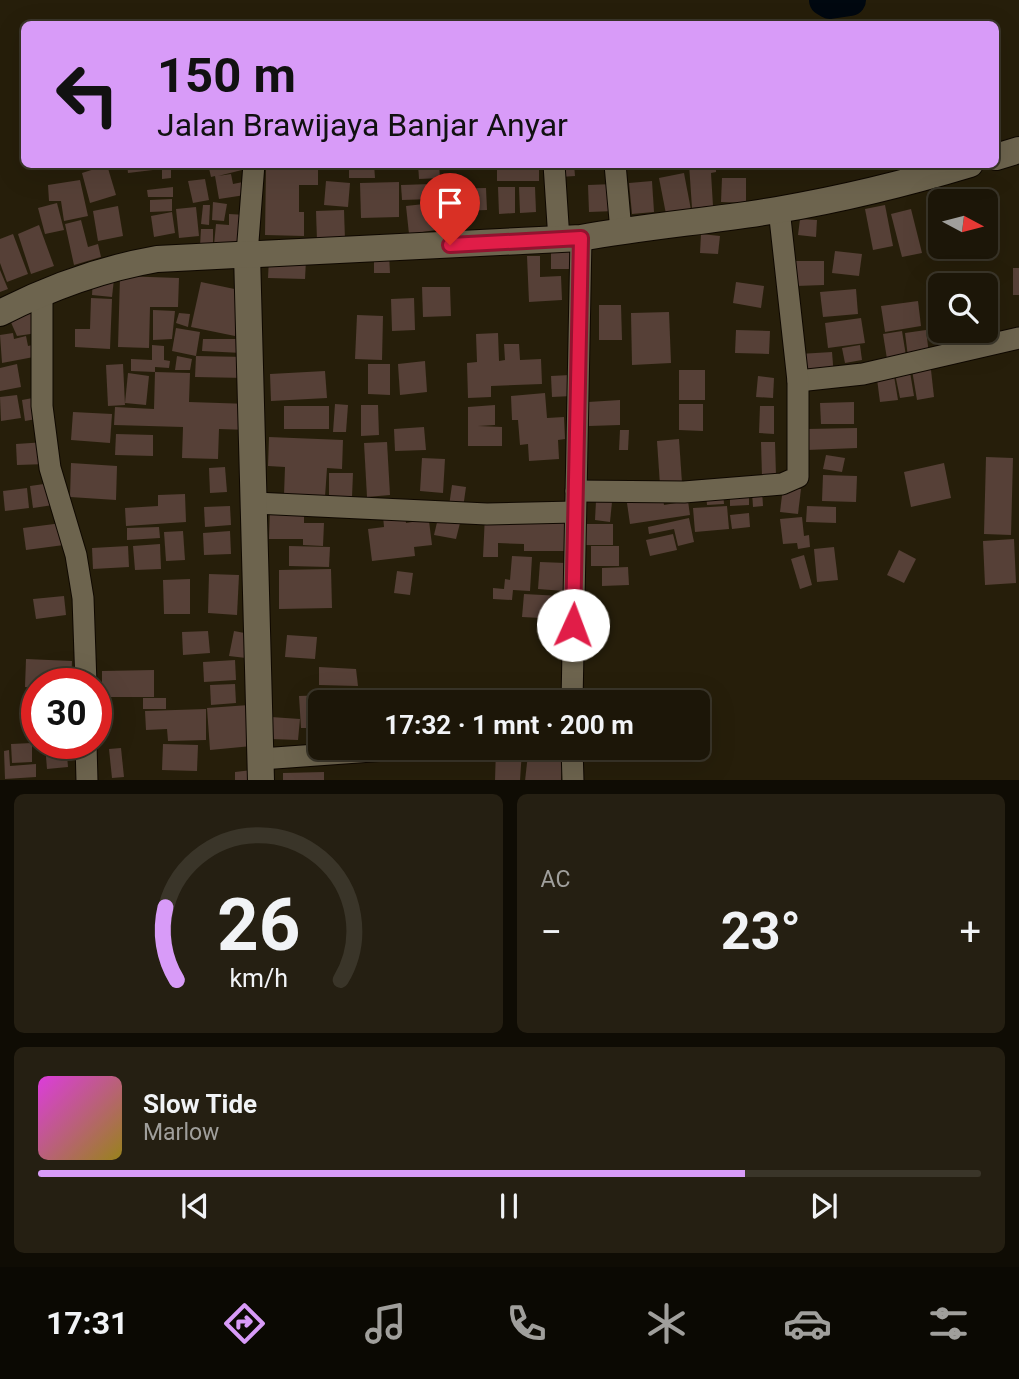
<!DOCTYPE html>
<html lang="id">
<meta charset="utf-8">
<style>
:root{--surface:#1c1608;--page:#251f12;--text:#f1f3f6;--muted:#a09f9c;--line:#3a3529;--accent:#d89bf8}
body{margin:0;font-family:Roboto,sans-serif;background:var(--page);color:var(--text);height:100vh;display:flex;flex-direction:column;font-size:26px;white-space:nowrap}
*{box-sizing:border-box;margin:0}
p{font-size:23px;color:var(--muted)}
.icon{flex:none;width:38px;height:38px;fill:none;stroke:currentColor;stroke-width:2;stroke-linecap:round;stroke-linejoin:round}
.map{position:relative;height:780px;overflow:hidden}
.sheet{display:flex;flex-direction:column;gap:14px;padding:14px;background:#0f0c04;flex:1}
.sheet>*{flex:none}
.hud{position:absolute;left:21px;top:21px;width:978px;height:147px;border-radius:10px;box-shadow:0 7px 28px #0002,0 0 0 2px var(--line);background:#d89bf8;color:#111;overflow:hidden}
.needle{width:46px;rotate:97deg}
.tools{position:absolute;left:928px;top:189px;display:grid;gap:14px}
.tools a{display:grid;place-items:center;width:70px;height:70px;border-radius:10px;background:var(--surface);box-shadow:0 7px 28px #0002,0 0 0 2px var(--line);font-size:35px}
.speed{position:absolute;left:21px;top:668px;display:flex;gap:14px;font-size:35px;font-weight:700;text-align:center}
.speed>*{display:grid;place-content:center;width:91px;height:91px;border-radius:50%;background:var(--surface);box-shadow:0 7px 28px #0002,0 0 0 2px var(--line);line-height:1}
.speed .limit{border:10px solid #d22;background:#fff;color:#111}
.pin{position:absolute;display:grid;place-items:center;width:60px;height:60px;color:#fff;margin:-72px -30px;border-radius:50% 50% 50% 0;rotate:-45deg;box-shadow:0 0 7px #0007}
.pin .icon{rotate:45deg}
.me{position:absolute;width:77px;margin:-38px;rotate:2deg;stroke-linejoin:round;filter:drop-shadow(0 0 5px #0008)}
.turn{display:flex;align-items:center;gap:24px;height:147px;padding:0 21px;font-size:32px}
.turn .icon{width:91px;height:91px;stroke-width:2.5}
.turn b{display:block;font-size:49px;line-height:60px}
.big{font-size:52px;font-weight:700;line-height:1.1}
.sheet .widget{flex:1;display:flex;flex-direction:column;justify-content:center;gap:10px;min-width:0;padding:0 24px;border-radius:10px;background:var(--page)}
.sheet .dial{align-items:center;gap:0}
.dial svg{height:182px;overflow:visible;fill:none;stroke:var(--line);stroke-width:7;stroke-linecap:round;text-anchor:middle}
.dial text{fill:var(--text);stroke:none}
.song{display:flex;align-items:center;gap:21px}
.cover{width:84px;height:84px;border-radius:10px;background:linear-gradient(135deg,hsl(300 70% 55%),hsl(50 70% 35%))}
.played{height:7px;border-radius:4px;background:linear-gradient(90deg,var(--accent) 75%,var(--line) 75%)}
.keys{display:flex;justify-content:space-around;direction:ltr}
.heat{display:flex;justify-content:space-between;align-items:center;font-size:38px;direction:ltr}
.sheet .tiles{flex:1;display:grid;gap:14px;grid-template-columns:1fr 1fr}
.widget:last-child{grid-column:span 2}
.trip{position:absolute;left:308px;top:690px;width:402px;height:70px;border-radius:10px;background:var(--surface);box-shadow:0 7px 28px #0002,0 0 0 2px var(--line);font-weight:700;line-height:70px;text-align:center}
.tab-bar{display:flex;height:112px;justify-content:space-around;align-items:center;background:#0b0903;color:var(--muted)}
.tab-bar .icon{width:49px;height:49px}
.tab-bar .current{color:var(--accent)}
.tab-bar b{font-size:32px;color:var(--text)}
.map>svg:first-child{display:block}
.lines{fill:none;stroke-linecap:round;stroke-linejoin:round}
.river{stroke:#000810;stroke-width:32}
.building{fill:#564037}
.minor-casing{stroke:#0f0800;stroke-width:23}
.tertiary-casing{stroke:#0f0800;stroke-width:28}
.minor{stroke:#6d644e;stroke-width:21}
.tertiary{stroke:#6d644e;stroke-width:26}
.route-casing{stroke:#92132f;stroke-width:18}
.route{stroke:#e11d48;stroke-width:12}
</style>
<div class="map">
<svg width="1019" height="781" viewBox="0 0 1019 781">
<rect width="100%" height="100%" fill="#261e0a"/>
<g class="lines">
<path class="river" d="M 825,0 L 830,3 L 850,0"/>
</g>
<g class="building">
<path d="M 127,164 L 152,164 L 153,170 L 128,173 Z"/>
<path d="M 208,164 L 241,164 L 242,170 L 218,176 L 231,174 L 233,184 L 243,182 L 245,195 L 219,199 L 215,176 L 211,177 Z"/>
<path d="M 349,164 L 374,164 L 375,178 L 349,178 Z"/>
<path d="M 418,164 L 439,164 L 440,178 L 419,179 Z"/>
<rect x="497" y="164" width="42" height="17"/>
<path d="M 559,164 L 574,164 L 575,176 L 560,177 Z"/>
<path d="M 689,164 L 716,164 L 716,172 L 711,173 L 713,206 L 692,208 Z"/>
<path d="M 107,165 L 116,195 L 90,203 L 82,173 Z"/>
<path d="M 266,167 L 318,167 L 318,185 L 299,185 L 299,212 L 304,212 L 304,236 L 265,235 Z"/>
<path d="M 162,169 L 171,170 L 171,178 L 162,179 Z"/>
<path d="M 684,173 L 691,210 L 666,214 L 659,178 Z"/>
<path d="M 722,178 L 746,178 L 746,203 L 721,202 Z"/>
<path d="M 205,179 L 209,200 L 193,203 L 188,181 Z"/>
<path d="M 80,180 L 88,216 L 64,221 L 61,201 L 49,201 L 48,185 Z"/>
<path d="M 326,181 L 350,183 L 348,207 L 324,205 Z"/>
<path d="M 652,181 L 654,212 L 632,214 L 629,183 Z"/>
<path d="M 399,182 L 399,217 L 361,218 L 360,183 Z"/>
<path d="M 432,184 L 433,199 L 402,200 L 401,185 Z"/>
<path d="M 614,184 L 615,211 L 589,212 L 588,185 Z"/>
<path d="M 173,187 L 173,197 L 148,197 L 147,190 Z"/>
<path d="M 498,187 L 515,187 L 515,213 L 499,214 Z"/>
<path d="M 519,187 L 535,187 L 536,212 L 520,213 Z"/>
<path d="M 486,188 L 487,210 L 460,211 L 460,224 L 438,225 L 438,189 Z"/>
<path d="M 172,199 L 172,211 L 150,212 L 150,200 Z"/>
<path d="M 213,202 L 227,204 L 224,221 L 212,220 Z"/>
<path d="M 57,203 L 64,230 L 45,234 L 38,208 Z"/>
<path d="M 433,203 L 436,230 L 409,234 L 406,206 Z"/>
<path d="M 203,205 L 210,205 L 209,225 L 201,224 Z"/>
<path d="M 885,205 L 893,246 L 873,250 L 865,209 Z"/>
<path d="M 118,206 L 123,236 L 98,241 L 93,211 Z"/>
<path d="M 196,207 L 199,236 L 179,238 L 176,209 Z"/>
<path d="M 911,209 L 922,253 L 902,257 L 891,214 Z"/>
<path d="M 344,210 L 345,240 L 317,241 L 316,211 Z"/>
<path d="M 172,212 L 175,233 L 154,237 L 151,216 Z"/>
<path d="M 229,214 L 246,215 L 244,247 L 214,245 L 216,224 L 229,225 Z"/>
<path d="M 800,219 L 817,220 L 816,237 L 798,235 Z"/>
<path d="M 81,220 L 88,247 L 98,244 L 101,257 L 74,265 L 65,224 Z"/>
<path d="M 39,225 L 54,266 L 31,274 L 18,234 Z"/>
<path d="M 201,229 L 213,229 L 213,247 L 200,246 Z"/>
<path d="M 13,234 L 28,274 L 7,282 L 0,263 L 0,239 Z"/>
<path d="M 701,234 L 720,236 L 718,254 L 700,253 Z"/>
<path d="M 570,245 L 571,269 L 551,269 L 551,246 Z"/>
<path d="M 835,251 L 862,254 L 859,276 L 832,273 Z"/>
<path d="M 389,254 L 390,273 L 374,273 L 374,255 Z"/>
<path d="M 527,256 L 540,256 L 540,277 L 561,276 L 562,300 L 529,302 Z"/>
<path d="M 269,258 L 306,260 L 305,279 L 268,278 Z"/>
<path d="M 796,261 L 824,261 L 824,285 L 796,286 Z"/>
<rect x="1013" y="268" width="6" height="27"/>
<path d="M 0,270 L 8,289 L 0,292 Z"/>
<path d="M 120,276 L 179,278 L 178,307 L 150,307 L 149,348 L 118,347 Z"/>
<path d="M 93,277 L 114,279 L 112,297 L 92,295 Z"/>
<path d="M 201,282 L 244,291 L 235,336 L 191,327 Z"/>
<path d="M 736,282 L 764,286 L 761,308 L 733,303 Z"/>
<path d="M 422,287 L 450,287 L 451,316 L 423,317 Z"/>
<path d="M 856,289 L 858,314 L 823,317 L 820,292 Z"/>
<path d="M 989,297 L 993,337 L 967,340 L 966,331 L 985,331 L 985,298 Z"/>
<path d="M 91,298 L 112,299 L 110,349 L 75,347 L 75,329 L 90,329 Z"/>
<path d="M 414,298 L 415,330 L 392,331 L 391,299 Z"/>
<path d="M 918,301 L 921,326 L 885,332 L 881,306 Z"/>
<path d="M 599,305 L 621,305 L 622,340 L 599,340 Z"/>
<path d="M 153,310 L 175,311 L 172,339 L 153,340 Z"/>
<path d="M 31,311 L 37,333 L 17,336 L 9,318 Z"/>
<path d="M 669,312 L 671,363 L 632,365 L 631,313 Z"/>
<path d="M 179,313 L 190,314 L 188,327 L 176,323 Z"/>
<path d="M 357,315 L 383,316 L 382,360 L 355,359 Z"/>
<path d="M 861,318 L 865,343 L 828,348 L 825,323 Z"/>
<path d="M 176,328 L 200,332 L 196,356 L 172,351 Z"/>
<path d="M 736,330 L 770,331 L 769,354 L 735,353 Z"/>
<path d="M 926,330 L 929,354 L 908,357 L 905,333 Z"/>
<path d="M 902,331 L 906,356 L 887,359 L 883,334 Z"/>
<path d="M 940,331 L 958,331 L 958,340 L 941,341 Z"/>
<path d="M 13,333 L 14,339 L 26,336 L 28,346 L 37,344 L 39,356 L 2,363 L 0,335 Z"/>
<path d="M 498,333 L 499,361 L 505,360 L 504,344 L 519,344 L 520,360 L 541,359 L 542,384 L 491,386 L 491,397 L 468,398 L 467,363 L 477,362 L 476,334 Z"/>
<path d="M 203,339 L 244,339 L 242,353 L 202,351 Z"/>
<path d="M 152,345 L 164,346 L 164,360 L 170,361 L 169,368 L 155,367 L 155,372 L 131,371 L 131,359 L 152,360 Z"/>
<path d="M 860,345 L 862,360 L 845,363 L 842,348 Z"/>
<path d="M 832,352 L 834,377 L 801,379 L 799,354 Z"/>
<path d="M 177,356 L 192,359 L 190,370 L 175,370 Z"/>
<path d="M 196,356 L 246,357 L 246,378 L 195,377 Z"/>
<path d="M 425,361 L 427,392 L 400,395 L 398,364 Z"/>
<path d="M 930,361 L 934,397 L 917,400 L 911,364 Z"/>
<path d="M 17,364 L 21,387 L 0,391 L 0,368 Z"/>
<path d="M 123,364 L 125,405 L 108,406 L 106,365 Z"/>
<path d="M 368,364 L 390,364 L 390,395 L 368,394 Z"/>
<path d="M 909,366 L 914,396 L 900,398 L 894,369 Z"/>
<rect x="679" y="370" width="26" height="30"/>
<path d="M 325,371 L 327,398 L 271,401 L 270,374 Z"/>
<path d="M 155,372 L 190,373 L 189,402 L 250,404 L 249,430 L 219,429 L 218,459 L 182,458 L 183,427 L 114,425 L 115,407 L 154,409 Z"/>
<path d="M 128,373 L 149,376 L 146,405 L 125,403 Z"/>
<path d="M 570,375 L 572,396 L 552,397 L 551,376 Z"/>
<path d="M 758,376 L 774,378 L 773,398 L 756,397 Z"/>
<path d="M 894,376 L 898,400 L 880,402 L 877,379 Z"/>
<path d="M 545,393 L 547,418 L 564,417 L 565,439 L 558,440 L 559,459 L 529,461 L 528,444 L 520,445 L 518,420 L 512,420 L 511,396 Z"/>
<path d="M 17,395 L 21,418 L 1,421 L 0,397 Z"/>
<path d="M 38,397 L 42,418 L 25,421 L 22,400 Z"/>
<path d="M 620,400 L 620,425 L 589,426 L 588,402 Z"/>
<path d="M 854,402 L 854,424 L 821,424 L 820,403 Z"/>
<path d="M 335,404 L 348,405 L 346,432 L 333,432 Z"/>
<path d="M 679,404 L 703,404 L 703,431 L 679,430 Z"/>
<path d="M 361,405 L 378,405 L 379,435 L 361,436 Z"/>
<path d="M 495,405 L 495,425 L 478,426 L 502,427 L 502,446 L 468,446 L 468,407 Z"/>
<rect x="284" y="406" width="45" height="23"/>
<path d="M 760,406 L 774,406 L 774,434 L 759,433 Z"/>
<path d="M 73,412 L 112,414 L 110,443 L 71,440 Z"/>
<path d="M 424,427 L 426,450 L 395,451 L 394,429 Z"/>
<path d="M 857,428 L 857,448 L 807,450 L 807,429 Z"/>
<path d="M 620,430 L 629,430 L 628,450 L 619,450 Z"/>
<path d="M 116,434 L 153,435 L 153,456 L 115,455 Z"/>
<path d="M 269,437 L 343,440 L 342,469 L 327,468 L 325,497 L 284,495 L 285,467 L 268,466 Z"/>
<path d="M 679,439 L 682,483 L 660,485 L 657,441 Z"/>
<path d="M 46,442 L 47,464 L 17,465 L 16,444 Z"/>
<path d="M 387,442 L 390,495 L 367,497 L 364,443 Z"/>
<path d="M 761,442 L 775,442 L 776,476 L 762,477 Z"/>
<path d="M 826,455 L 845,458 L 842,472 L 823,469 Z"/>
<path d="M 986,457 L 1013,458 L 1011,535 L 984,534 Z"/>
<path d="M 422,458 L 445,459 L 443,493 L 420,491 Z"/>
<path d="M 71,463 L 117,466 L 116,500 L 70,497 Z"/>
<path d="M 944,463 L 951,498 L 911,507 L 904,472 Z"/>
<path d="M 225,467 L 227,492 L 210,493 L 209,468 Z"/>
<path d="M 329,473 L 353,473 L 352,497 L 329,497 Z"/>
<path d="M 823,475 L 857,476 L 856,502 L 822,501 Z"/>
<path d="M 51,483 L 53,505 L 33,508 L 30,486 Z"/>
<path d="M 452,485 L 466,487 L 463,508 L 449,506 Z"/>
<path d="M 783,487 L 801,489 L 798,514 L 780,512 Z"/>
<path d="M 27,488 L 29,508 L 5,511 L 3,491 Z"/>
<path d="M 762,491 L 763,506 L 753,507 L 752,492 Z"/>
<path d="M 723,493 L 724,504 L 707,505 L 706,494 Z"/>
<path d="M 185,494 L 186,522 L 126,526 L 125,508 L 158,506 L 158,495 Z"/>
<path d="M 749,496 L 749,505 L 730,506 L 730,497 Z"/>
<path d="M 663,498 L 664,505 L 688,501 L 690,515 L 630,524 L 627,503 Z"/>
<path d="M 596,501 L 612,502 L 610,522 L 595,520 Z"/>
<path d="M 230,506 L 231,525 L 205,527 L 204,507 Z"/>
<path d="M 727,506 L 729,529 L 695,532 L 693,508 Z"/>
<path d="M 807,506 L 836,507 L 836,523 L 806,522 Z"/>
<path d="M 270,507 L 304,508 L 304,523 L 324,523 L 323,546 L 303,545 L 303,539 L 269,539 Z"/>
<path d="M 405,513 L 406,523 L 412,522 L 411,515 L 428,513 L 432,545 L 414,547 L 415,556 L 372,561 L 368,529 L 384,527 L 383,516 Z"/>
<path d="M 749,513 L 750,527 L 732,529 L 730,515 Z"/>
<path d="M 439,514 L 461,519 L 456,539 L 434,535 Z"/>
<path d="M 485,515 L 574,519 L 573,551 L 524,551 L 524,544 L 498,543 L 498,557 L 483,557 Z"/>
<path d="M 802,517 L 804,536 L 809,535 L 810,547 L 798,549 L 797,543 L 783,544 L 780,519 Z"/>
<path d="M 689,518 L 694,542 L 678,546 L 674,529 L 649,534 L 648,527 Z"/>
<path d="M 62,523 L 64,545 L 26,550 L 23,528 Z"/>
<rect x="585" y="524" width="28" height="21"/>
<path d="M 159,527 L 160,538 L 127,540 L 127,528 Z"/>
<path d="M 183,531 L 185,560 L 166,561 L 164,532 Z"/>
<path d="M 230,531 L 231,554 L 204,555 L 203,533 Z"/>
<path d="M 673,534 L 677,550 L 650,556 L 646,540 Z"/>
<path d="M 1014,539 L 1016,583 L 985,585 L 983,541 Z"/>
<path d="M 160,544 L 161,569 L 135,570 L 133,546 Z"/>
<path d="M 128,546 L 129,567 L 93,569 L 92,548 Z"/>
<path d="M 289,546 L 330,547 L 329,567 L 289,566 Z"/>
<rect x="591" y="546" width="28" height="20"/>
<path d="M 834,547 L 838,580 L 817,582 L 814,549 Z"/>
<path d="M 899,550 L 916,559 L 904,583 L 887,575 Z"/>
<path d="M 804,555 L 812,585 L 800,589 L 791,559 Z"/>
<path d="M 512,556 L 532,557 L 530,591 L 513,590 L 512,600 L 493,599 L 493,588 L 504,589 L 505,579 L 510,580 Z"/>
<path d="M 540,562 L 566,563 L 564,591 L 538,589 Z"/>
<path d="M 628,567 L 629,585 L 602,586 L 602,568 Z"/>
<path d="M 331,569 L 332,608 L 279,609 L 279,570 Z"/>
<path d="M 397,571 L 413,573 L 410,595 L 394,593 Z"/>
<path d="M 209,574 L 239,575 L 237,615 L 208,613 Z"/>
<path d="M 190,579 L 190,614 L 164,614 L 163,580 Z"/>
<path d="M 524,594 L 561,596 L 559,619 L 522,617 Z"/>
<path d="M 64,596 L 66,615 L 36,619 L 33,599 Z"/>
<path d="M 208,631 L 210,653 L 183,655 L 182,632 Z"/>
<path d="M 234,631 L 250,634 L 246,658 L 229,656 Z"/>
<path d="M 287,635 L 317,637 L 315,659 L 285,657 Z"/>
<path d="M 26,659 L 72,661 L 71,681 L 40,680 L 37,688 L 25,687 Z"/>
<path d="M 235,660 L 236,680 L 204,682 L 203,662 Z"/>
<path d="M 319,667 L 356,669 L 358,686 L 319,685 Z"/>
<path d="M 154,670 L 154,697 L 102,697 L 102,671 Z"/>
<path d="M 235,684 L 236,703 L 211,705 L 210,685 Z"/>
<path d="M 353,694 L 354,702 L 320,702 L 320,728 L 301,728 L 299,696 Z"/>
<rect x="143" y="698" width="23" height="11"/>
<path d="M 432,698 L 479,699 L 479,702 L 432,702 Z"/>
<path d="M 249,705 L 252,746 L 210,750 L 207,708 Z"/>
<path d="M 206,709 L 206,740 L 168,741 L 167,729 L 146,730 L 145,711 Z"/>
<path d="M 271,717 L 300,719 L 298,740 L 270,739 Z"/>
<path d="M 32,743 L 32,762 L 12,763 L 11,744 Z"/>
<path d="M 45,744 L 66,744 L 68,767 L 47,769 Z"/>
<path d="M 163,744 L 198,745 L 197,771 L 162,770 Z"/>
<path d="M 121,748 L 124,777 L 112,778 L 109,749 Z"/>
<path d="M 496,748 L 522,750 L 520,781 L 495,781 Z"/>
<path d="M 9,750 L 10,766 L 36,764 L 36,777 L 5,779 L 4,751 Z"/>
<path d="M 528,754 L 563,757 L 561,781 L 525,781 Z"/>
<path d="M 252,770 L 253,781 L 235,781 L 235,772 Z"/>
<path d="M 324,772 L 324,781 L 283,781 L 283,773 Z"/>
</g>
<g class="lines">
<defs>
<g id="minor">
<path d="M 554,164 L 559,240"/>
<path d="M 615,164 L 621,231"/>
<path d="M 247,254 L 254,164"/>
<path d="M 42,292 L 42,406 L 50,468 L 76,555 L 83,598 L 86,684"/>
<path d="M 798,381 L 863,374 L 1019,338"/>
<path d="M 576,491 L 684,492 L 782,484 L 798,477 L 798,381 L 779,209"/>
<path d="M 255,503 L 487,514 L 575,512"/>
<path d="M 572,702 L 581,238"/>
<path d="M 86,744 L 87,781"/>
<path d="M 572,747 L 573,781"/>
<path d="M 261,759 L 428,747"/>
</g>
<g id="tertiary">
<path d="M 996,157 L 1019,150"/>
<path d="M 247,254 L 261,781"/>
<path d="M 0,313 C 51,287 100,269 157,259 L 581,238 C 646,226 712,221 777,210 C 842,199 907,183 970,164"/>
</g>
</defs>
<use href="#minor" class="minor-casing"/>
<use href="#tertiary" class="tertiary-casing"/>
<use href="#minor" class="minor"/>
<use href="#tertiary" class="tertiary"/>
</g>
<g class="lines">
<defs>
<path id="route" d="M 450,245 L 581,238 L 573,625"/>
</defs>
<use href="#route" class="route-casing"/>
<use href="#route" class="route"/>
</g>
</svg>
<div class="tools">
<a><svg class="needle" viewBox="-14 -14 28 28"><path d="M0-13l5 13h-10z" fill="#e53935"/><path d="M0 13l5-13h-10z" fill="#a09f9c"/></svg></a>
<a><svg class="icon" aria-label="search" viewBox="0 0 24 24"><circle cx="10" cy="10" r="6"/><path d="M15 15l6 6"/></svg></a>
</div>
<div class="speed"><div class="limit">30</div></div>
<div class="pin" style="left:450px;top:245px;background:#d93025"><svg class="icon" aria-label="arrive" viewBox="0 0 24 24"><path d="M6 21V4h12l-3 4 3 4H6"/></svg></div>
<svg class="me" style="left:573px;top:625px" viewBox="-20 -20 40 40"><circle r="19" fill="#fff"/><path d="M0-13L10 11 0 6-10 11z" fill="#e11d48"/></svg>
<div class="trip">17:32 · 1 mnt · 200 m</div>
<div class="hud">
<div class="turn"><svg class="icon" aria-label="left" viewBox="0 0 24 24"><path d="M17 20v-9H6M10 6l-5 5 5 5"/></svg><div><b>150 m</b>Jalan Brawijaya Banjar Anyar</div></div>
</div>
</div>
<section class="sheet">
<div class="tiles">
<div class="widget dial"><svg viewBox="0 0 100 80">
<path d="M14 69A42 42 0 1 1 86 69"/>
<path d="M14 69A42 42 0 0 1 9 37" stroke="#d89bf8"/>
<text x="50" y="56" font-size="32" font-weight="700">26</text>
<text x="50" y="72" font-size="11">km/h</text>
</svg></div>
<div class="widget"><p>AC</p>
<div class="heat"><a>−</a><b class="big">23°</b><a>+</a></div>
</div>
<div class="widget">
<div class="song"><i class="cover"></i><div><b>Slow Tide</b><p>Marlow</p></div></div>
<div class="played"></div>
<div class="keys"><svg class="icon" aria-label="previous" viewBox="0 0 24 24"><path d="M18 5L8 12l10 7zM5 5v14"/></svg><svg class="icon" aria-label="pause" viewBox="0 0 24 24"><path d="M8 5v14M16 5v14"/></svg><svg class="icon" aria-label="next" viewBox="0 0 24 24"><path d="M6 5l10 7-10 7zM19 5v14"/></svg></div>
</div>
</div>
</section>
<nav class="tab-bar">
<b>17:31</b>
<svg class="icon current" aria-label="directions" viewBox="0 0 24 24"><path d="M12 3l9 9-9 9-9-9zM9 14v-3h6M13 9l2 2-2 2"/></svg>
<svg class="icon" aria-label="music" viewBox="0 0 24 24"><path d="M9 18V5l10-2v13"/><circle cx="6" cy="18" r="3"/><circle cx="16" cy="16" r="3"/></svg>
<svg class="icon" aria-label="phone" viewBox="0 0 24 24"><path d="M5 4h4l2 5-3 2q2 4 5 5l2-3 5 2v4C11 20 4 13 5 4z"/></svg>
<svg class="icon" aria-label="climate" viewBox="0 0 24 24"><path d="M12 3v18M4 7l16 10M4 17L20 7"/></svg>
<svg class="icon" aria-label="car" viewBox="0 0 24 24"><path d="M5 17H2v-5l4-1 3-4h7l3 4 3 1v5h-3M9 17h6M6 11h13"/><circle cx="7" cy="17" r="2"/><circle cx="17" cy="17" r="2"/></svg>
<svg class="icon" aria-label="filters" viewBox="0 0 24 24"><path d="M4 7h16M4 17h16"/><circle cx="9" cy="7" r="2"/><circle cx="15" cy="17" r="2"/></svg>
</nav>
